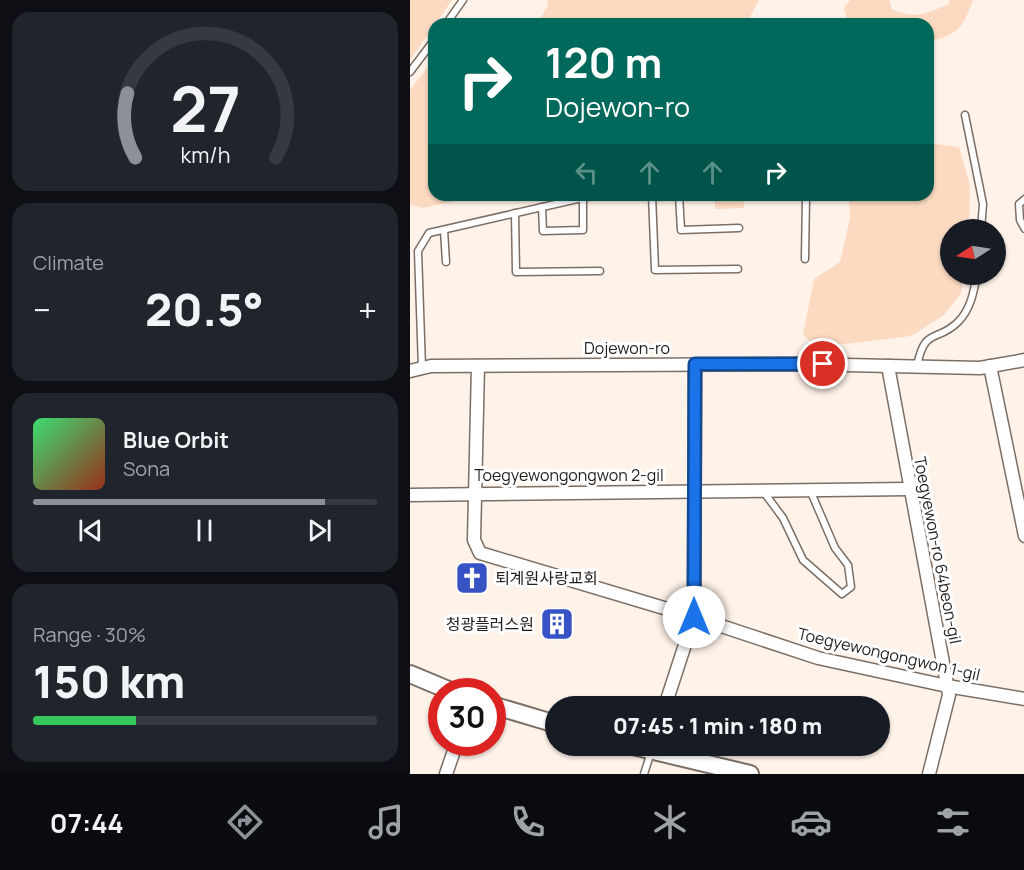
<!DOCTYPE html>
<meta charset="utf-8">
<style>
:root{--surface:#171b24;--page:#20242c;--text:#f1f3f6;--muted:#9ea1a6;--line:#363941;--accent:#8c9099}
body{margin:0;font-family:Manrope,"Noto Sans KR",sans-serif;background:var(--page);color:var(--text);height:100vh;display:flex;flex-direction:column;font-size:22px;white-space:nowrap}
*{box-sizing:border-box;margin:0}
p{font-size:20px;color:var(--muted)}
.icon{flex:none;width:33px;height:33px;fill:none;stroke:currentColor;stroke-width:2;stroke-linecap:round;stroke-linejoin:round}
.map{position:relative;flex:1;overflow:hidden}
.panel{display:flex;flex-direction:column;gap:12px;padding:12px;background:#0d0f14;width:410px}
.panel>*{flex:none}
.top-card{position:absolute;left:18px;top:18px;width:506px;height:183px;border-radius:18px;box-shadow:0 2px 4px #0004;background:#00695c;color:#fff;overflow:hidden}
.needle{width:39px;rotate:258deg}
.controls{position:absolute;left:530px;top:219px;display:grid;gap:12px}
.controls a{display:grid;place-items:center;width:66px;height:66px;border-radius:50%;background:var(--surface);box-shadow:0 2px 4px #0004;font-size:30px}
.speed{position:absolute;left:18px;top:678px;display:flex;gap:12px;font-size:30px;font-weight:700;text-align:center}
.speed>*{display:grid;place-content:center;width:78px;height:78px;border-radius:50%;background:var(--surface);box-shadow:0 2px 4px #0004;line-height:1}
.speed .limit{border:9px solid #d22;background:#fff;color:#111}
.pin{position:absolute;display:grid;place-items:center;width:51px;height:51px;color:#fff;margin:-26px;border:3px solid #fff;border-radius:50%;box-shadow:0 2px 6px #0007}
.me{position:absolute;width:66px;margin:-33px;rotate:0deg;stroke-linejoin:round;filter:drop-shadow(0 0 4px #0008)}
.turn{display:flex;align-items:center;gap:21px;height:126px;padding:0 18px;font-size:27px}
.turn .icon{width:78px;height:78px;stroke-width:2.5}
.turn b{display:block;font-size:42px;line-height:51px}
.lanes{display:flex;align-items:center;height:57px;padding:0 18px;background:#0003;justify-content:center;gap:30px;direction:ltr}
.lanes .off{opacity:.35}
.big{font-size:45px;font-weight:800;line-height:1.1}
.panel .tile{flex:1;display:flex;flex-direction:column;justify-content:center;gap:9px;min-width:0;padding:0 21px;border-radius:18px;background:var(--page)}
.panel .dial{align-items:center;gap:0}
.dial svg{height:156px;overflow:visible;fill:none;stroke:var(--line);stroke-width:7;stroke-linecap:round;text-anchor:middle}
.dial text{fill:var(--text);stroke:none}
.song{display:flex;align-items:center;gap:18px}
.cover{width:72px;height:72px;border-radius:9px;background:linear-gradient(135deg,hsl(140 70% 55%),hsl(10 70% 35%))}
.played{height:6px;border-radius:3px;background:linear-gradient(90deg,var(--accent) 85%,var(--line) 85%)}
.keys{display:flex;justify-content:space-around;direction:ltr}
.heat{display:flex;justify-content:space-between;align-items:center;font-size:33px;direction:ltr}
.charge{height:9px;border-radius:4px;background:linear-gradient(90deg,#34c759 30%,var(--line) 0)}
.trip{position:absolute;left:135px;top:696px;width:345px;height:60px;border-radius:30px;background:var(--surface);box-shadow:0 2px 4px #0004;font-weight:800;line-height:60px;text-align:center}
.tab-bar{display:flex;height:96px;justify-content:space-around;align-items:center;background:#090b0e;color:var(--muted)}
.tab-bar .icon{width:42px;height:42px}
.tab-bar .active{color:var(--accent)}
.tab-bar b{font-size:27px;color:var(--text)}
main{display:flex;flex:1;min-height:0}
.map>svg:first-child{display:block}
.green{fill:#fcdac1}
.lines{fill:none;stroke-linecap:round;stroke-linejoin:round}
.lane-casing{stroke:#7b6e65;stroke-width:9}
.street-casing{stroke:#7b6e65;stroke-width:15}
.secondary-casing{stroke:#7b6e65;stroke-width:20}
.lane{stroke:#fff;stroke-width:6}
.street{stroke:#fff;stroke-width:12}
.secondary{stroke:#fff;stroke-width:16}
.route-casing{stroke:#114b97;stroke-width:15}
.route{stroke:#1a73e8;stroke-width:10}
.labels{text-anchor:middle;stroke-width:6;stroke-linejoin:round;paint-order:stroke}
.street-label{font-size:16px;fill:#241e1a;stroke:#fff}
.poi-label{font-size:16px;fill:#241e1a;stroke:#fff;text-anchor:start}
</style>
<main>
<section class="panel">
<div class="tile dial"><svg viewBox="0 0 100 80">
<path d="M14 69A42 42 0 1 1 86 69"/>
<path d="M14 69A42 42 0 0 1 10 36" stroke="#8c9099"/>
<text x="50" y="56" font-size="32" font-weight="700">27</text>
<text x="50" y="72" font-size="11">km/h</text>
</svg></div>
<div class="tile"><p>Climate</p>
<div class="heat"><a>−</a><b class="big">20.5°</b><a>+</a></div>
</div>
<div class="tile">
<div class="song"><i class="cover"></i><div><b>Blue Orbit</b><p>Sona</p></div></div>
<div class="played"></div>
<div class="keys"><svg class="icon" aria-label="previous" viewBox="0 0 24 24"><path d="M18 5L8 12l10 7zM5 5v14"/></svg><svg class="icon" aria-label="pause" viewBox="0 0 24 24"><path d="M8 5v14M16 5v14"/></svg><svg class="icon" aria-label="next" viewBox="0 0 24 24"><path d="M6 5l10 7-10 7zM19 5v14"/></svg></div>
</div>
<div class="tile"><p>Range · 30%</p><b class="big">150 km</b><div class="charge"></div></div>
</section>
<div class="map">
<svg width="615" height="774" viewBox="0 0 615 774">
<rect width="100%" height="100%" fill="#fef2e9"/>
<g class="green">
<path d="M 0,0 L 42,0 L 0,60 Z"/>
<path d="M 138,0 L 349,0 L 336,24 L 127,24 L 137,7 Z"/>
<path d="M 440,0 L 479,0 L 482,9 C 503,20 518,13 539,4 L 540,0 L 563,0 C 552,30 548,34 518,42 L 518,24 L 438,24 L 434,8 Z"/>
<path d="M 24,59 L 24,195 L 72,195 L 13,208 L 0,205 L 0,90 Z"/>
<path d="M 518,143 L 549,147 L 560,186 L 559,229 L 540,230 L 540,274 L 554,275 L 551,293 L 534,315 L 501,336 L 436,344 L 401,342 L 393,335 L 404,279 L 430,262 L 440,218 L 439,195 L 518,195 Z"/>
<path d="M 305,195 L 333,195 L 334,208 L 305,209 Z"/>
</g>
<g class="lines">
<defs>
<g id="lane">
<path d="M 36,24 L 53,0"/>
<path d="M 0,72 L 24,40"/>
<path d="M 555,115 L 573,204 L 571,230"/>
<path d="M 242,195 L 245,270 L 328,269"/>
<path d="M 269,195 L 271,230 L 329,228"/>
<path d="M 615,199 L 609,204 L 610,220 L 615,229"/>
<path d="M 132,207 L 133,231 L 173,230 L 173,198"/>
<path d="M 105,213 L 106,272 L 190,271"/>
<path d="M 34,230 L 36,262"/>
<path d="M 395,259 L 396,195"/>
<path d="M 507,366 C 515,326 527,343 548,322 C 561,309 564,291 567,274"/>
<path d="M 12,368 L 8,251 L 19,233 L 185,195"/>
<path d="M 353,491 L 373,518 L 393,560 L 432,594 L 441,587 L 438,565 L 425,548 L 400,490"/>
<path d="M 234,774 L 241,752"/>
</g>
<g id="street">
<path d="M 68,366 L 64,540 L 70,553 L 284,617 L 408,658 L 537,686 L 615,699"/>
<path d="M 478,366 L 539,695 L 519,774"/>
<path d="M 580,366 L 615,536"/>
<path d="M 0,371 L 21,366 L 391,364 L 570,368 L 615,360"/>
<path d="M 0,495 L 499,489"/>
<path d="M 255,706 L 284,617 L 285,365"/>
<path d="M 36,774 L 47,742"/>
</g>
<g id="secondary">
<path d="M 0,674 L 43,692"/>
<path d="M 82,705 L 146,724"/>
<path d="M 223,746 L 340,774"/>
</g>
</defs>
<use href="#lane" class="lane-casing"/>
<use href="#street" class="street-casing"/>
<use href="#secondary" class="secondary-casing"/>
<use href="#lane" class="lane"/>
<use href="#street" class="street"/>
<use href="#secondary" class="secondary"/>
</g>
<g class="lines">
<defs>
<path id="route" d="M 284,617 L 285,364 L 413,364"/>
</defs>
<use href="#route" class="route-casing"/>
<use href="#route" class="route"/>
</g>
<defs>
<symbol id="church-square" viewBox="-11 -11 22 22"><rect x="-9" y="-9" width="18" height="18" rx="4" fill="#3752c4" stroke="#fff"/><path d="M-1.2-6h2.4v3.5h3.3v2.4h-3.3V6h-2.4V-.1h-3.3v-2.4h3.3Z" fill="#fff"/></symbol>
<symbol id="building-square" viewBox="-11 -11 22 22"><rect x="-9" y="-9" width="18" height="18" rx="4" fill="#3752c4" stroke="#fff"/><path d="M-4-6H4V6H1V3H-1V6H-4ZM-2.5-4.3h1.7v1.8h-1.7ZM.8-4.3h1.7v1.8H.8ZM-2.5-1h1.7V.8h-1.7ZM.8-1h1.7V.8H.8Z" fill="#fff"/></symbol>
</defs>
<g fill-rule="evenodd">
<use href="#church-square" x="43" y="559" width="38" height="38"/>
<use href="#building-square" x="128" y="605" width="38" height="38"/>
</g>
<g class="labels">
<g class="street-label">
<text x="217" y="354">Dojewon-ro</text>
<text x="159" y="481">Toegyewongongwon 2-gil</text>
<text transform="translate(528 550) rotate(79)" y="6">Toegyewon-ro 64beon-gil</text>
<text transform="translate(479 654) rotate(13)" y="6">Toegyewongongwon 1-gil</text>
</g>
<g class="poi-label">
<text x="85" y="584">퇴계원사랑교회</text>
<text x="124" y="630" text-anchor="end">청광플러스원</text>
</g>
</g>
</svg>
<div class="controls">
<a><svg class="needle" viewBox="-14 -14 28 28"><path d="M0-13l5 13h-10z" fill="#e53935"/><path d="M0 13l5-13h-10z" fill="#9ea1a6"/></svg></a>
</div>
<div class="speed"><div class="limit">30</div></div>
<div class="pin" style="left:413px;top:364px;background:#d93025"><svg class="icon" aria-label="arrive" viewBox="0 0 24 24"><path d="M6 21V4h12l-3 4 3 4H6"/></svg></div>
<svg class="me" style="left:284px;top:617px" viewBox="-20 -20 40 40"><circle r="19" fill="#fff"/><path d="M0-13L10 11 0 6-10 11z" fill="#1a73e8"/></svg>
<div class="trip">07:45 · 1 min · 180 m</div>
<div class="top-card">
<div class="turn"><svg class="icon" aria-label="right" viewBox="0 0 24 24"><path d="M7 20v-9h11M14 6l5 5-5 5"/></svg><div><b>120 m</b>Dojewon-ro</div></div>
<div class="lanes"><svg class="icon off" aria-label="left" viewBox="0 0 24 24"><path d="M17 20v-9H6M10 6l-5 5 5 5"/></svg><svg class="icon off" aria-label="ahead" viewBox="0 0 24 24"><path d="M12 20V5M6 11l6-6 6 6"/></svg><svg class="icon off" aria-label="ahead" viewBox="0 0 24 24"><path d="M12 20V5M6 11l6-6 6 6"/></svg><svg class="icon" aria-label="right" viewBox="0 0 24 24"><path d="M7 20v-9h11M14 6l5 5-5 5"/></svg></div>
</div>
</div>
</main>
<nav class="tab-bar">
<b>07:44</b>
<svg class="icon active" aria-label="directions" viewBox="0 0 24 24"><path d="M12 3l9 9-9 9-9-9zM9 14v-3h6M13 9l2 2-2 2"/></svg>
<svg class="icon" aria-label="music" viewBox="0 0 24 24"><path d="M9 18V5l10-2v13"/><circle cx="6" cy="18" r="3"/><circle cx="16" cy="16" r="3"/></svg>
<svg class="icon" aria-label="phone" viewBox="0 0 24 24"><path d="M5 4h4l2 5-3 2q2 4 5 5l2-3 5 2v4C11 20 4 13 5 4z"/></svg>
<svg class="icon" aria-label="climate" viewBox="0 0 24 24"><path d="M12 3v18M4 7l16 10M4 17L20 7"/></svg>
<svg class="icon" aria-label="car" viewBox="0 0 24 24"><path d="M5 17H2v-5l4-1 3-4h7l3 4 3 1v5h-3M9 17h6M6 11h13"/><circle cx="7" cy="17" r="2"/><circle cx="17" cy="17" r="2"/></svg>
<svg class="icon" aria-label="filters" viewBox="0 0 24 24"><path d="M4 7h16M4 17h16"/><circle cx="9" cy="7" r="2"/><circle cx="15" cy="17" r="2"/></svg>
</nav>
